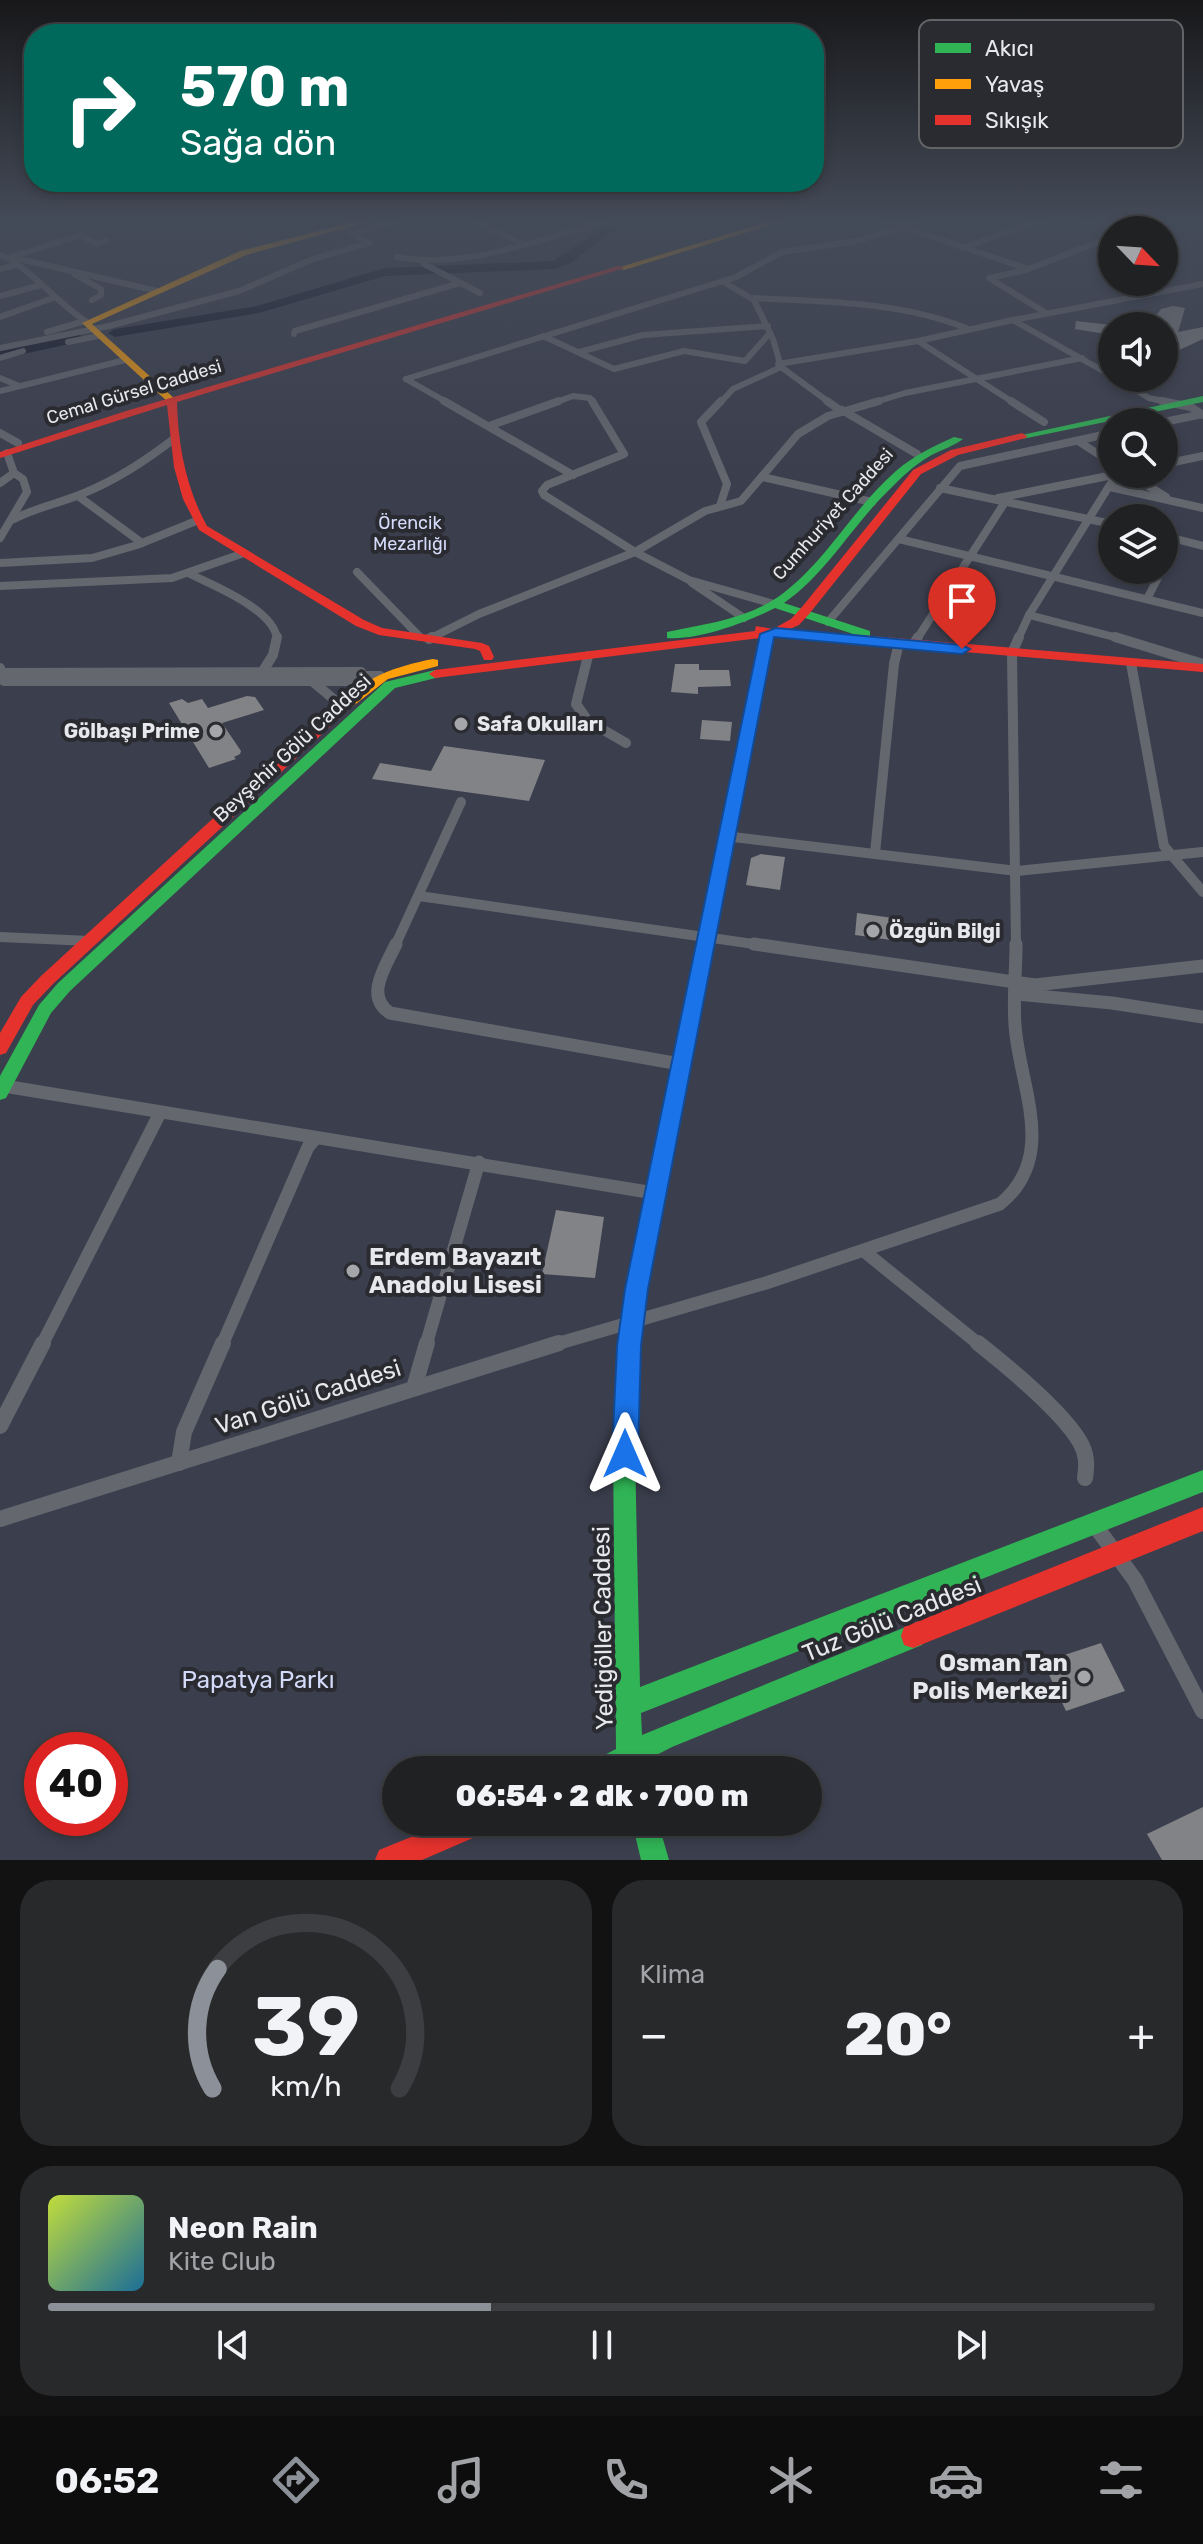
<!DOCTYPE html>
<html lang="tr">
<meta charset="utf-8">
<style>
:root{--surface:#202123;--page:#28292b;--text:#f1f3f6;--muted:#a2a3a6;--line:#3d3e41;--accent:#8c9099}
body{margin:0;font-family:Rubik,sans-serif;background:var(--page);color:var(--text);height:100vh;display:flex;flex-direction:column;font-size:30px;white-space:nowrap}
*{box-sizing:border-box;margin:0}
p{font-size:26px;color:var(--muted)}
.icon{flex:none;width:44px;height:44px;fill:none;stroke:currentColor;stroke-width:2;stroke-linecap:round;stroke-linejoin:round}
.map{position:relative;height:1860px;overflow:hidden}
.details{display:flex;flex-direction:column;gap:20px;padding:20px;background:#121213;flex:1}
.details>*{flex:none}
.guide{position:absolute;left:24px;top:24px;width:800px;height:168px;border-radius:32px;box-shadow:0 4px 12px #0003,0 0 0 2px var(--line);background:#00695c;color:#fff;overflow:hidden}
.needle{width:52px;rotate:115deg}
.fabs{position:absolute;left:1098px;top:216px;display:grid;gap:16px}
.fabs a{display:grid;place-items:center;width:80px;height:80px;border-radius:50%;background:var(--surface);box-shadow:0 4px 12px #0003,0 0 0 2px var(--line);font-size:40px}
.speed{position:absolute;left:24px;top:1732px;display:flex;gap:16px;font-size:40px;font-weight:700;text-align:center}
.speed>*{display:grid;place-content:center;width:104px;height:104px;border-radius:50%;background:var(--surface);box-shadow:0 4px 12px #0003,0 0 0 2px var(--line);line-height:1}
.speed .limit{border:12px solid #d22;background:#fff;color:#111}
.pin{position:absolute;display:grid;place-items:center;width:68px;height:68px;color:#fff;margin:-82px -34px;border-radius:50% 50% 50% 0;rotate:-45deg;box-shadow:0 0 8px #0007}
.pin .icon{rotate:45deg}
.me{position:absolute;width:88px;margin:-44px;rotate:0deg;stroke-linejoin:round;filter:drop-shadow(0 0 6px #0008)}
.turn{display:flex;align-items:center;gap:28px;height:168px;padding:0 24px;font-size:36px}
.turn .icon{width:104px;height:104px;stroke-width:2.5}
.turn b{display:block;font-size:56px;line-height:68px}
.big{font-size:60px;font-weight:800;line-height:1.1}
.details .tile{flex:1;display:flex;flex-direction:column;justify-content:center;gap:12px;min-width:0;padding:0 28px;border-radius:32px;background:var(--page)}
.details .dial{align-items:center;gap:0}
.dial svg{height:208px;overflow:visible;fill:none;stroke:var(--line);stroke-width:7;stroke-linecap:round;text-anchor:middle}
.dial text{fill:var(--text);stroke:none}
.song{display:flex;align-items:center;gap:24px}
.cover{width:96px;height:96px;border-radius:12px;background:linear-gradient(135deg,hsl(70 70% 55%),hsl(200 70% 35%))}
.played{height:8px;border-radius:4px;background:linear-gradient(90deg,var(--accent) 40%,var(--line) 40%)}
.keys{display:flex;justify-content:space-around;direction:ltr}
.heat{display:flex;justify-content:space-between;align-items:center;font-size:44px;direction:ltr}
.details .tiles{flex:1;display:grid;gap:20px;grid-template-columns:1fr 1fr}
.tile:last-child{grid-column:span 2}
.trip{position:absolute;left:382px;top:1756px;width:440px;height:80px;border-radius:40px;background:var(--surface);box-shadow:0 4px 12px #0003,0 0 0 2px var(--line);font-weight:800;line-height:80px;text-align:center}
.menu{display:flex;height:128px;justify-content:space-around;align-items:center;background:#0d0d0e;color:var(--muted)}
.menu .icon{width:56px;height:56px}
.menu .on{color:var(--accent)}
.menu b{font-size:36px;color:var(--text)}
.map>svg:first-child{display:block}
.green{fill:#3b3e4d;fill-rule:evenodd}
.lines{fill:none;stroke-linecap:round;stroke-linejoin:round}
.river{fill:#15182b;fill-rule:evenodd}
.building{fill:#828386}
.street-far4{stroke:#65676f;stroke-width:6}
.street-far3{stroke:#65676f;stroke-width:8}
.street-far2{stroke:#65676f;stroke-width:10}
.street-far1{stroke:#65676f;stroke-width:13}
.street{stroke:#65676f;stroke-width:16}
.fast{fill:#30b455;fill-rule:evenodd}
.slow{fill:#ff9f0a;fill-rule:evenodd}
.jam{fill:#e5322d;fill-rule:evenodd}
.route{fill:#1a73e8;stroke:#114b97;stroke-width:2}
.poi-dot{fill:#a5a6a9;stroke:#2a2b30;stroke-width:3}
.labels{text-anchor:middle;stroke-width:8;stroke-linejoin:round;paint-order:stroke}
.far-street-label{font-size:18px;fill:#e7e8eb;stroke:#2a2b30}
.far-park-label{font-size:18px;fill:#d4daf9;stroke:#2a2b30}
.poi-label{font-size:20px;font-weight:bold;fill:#e7e8eb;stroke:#2a2b30;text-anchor:start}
.street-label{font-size:20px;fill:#e7e8eb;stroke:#2a2b30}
.near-poi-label{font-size:24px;font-weight:bold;fill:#e7e8eb;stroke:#2a2b30;text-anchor:start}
.near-street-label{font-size:24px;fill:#e7e8eb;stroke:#2a2b30}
.near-park-label{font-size:24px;fill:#d4daf9;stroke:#2a2b30}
.key{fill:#2a2b30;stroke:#636468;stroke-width:2}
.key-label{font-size:22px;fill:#e7e8eb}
</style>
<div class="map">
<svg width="1203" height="1860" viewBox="0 0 1203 1860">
<rect width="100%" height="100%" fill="#2b2c2f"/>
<path class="green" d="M 0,219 L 1203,219 L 1203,1860 L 0,1860 ZM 1112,230 L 1164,230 L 1164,282 L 1112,282 ZM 1112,326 L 1164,326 L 1164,378 L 1112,378 ZM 1112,422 L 1164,422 L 1164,474 L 1112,474 ZM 1112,518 L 1164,518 L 1164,570 L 1112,570 ZM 42,1750 L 110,1750 L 110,1818 L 42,1818 ZM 396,1770 L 808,1770 L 808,1822 L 396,1822 Z"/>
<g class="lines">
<g class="river">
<path d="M 625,219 L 642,219 L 609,233 L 569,264 L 554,269 L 385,276 L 259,313 L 115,337 L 108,333 L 115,329 L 257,306 L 385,268 L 553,261 L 601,229 Z"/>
<path d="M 78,334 L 85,338 L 83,341 L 0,359 L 0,351 Z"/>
</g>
</g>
<g class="building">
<path d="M 1173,306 L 1185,308 L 1178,332 L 1203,327 L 1203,339 L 1164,357 L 1164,326 L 1158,326 L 1156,316 L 1161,309 Z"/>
<path d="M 1076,321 L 1112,325 L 1112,335 L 1075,329 Z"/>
<path d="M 675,664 L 699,664 L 699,670 L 729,670 L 731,686 L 698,687 L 698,694 L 671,692 Z"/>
<path d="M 247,696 L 255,697 L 264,710 L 222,723 L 241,751 L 240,754 L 234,757 L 236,759 L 209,768 L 169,703 L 182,699 L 188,703 L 202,699 L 208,708 Z"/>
<path d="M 702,720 L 732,722 L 730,741 L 700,739 Z"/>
<path d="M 444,746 L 545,760 L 529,801 L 372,779 L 380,763 L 431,771 Z"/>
<path d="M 761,854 L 785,857 L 780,890 L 746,885 L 751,858 Z"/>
<path d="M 857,913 L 900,919 L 898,941 L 855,935 Z"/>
<path d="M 556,1210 L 604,1217 L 595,1278 L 542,1274 Z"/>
<path d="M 1101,1643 L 1125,1691 L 1066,1711 L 1043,1662 Z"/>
<path d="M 1203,1807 L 1203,1860 L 1162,1860 L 1147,1834 Z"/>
</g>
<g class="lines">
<g class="street-far4">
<path d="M 471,219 L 521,243"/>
<path d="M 880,219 L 1028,269 L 1112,237"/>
<path d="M 1081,219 L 1119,230"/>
<path d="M 1132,230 L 1163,219"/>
<path d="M 353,234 L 403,219"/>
<path d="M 962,248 L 1046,219"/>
<path d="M 0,255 C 20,259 63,308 87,322"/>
<path d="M 15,256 L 80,235 L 97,244 L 107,240"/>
<path d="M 11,257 L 157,291"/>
<path d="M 397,257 C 469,270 545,237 614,219"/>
<path d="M 424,264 L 480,293"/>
<path d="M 0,269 L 15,265"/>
<path d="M 1026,270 L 989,278 L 1046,313"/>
<path d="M 74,274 L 101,289 L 101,295 L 92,300"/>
<path d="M 722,281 L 754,300 L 773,339 L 781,367 L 830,403"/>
<path d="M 0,296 L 41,285"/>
<path d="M 753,298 C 825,302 898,301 966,328"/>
<path d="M 0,317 L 53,298"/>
<path d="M 1013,320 L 1203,284"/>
<path d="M 47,332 L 85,321"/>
<path d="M 294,334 L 295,331 L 460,283"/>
<path d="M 543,336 L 614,369 L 684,351 L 745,361 L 770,333"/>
<path d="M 918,341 L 1013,320 L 1112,376"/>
<path d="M 68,342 L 98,336"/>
<path d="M 0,348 L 109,326 L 239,291 L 313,259 L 369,243 L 342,228"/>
<path d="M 579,352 L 643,335 L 768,326"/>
<path d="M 0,358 L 23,351"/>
<path d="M 778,364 L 918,341 L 1014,403"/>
<path d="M 0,378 L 19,386"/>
<path d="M 1115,378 L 1149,398 L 1172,403"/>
<path d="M 406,379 L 736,277 L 782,252 L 857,241 L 925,219"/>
<path d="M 406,379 L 448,403"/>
<path d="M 0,391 L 125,360"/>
<path d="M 554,403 L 573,396 L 590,398 L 593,403"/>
<path d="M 720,403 L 733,389 L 781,367"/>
<path d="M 872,403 L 905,393 L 1082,358"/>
</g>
<g class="street-far3">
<path d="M 444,401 L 573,475"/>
<path d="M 592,401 L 624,454 L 547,485 L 542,491 L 544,495 L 635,552 L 689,580 L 774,604"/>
<path d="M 827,401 L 841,411"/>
<path d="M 1011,401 L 1044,422"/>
<path d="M 1162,401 L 1191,407 L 1203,415"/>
<path d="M 842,410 L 917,454"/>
<path d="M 1164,422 L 1203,414"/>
<path d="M 489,426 L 559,401"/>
<path d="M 0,433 L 18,443"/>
<path d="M 1078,441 L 1112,463"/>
<path d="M 1164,464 L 1203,456"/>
<path d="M 1129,474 L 1166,497"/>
<path d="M 762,477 L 872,502"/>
<path d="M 0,483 L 14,473"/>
<path d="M 1110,487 L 1203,508"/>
<path d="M 940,488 L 1112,524"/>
<path d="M 78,496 L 142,543"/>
<path d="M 998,498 L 1118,474"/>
<path d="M 720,506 L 727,484 L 701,422 L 721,401"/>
<path d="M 14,519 C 37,507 61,503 84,493 C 116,480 148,459 175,438"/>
<path d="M 1164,536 L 1203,546"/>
<path d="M 0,538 L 27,492 L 23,479 L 14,473 L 7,453"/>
<path d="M 899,539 L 1203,613"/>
<path d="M 0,563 L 92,558 L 137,545 L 196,521"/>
<path d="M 1164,565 L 1177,539"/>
<path d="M 357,572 L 420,637"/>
<path d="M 190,574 C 215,586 274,610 277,639"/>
<path d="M 692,583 L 744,618"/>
<path d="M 0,586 L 172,578 L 244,553"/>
<path d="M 1147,599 L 1162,570"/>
<path d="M 1029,615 L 1122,639"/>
<path d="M 828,622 L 960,466 L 1112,433"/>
<path d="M 429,639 L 479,614 L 635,552 L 705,511 L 741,501 L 798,434 L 828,416 L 879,401"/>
<path d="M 917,639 L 1005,502"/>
<path d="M 1018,639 L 1029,615 L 1116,475"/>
</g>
<g class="street-far2">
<path d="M 1115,637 L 1203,664"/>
<path d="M 429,639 L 432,637"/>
<path d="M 913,645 L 918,637"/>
<path d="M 588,656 L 576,704 L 588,721 L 626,743"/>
<path d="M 1131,663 L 1164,846 L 1203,892"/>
<path d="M 0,668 L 4,681 L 357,681 L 359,676 L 380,676"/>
<path d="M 0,673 L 361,672 L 359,676"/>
<path d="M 261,674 L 273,655 L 277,637"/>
<path d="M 312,681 L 343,707"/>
<path d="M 725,836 L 1017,871 L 1203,852"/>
<path d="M 875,853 L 894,664 L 899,643"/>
<path d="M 419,896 L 768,946"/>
<path d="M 0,937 L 90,941"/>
<path d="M 395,946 L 461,802"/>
<path d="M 1016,946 L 1012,653 L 1019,637"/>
</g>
<g class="street-far1">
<path d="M 396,944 C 386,966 364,996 390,1013 L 680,1064"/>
<path d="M 754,944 L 1035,985 L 1203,966"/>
<path d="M 1015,994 L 1112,1003 L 1203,1017"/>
<path d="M 4,1086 L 654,1193"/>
<path d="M 865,1252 L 980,1345"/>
<path d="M 42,1345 L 160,1113"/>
<path d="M 222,1345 L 308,1147 L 316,1138"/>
<path d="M 426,1345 L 479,1162"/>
<path d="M 553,1345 L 766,1283 L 1000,1204 C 1059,1156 1019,1086 1015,1025 C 1013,998 1016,971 1016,944"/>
</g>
<g class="street">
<path d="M 978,1343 C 1007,1366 1062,1411 1080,1442 C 1087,1454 1087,1465 1085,1478"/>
<path d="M 414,1388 L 427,1343"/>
<path d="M 0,1426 L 43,1343"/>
<path d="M 179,1463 L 184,1432 L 223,1343"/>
<path d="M 0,1519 L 559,1343"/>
<path d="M 1094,1524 L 1135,1580 L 1203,1711"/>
</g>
<g class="fast">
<path d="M 1203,396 L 1203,402 L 1022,439 L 1017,436 Z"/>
<path d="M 954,437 L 963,439 C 954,446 941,450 930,456 C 914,465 901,478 888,491 C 851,527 827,573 784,603 L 870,631 L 870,637 L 862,637 L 775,608 C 748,622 697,641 667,638 L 667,632 C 705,624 744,620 778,597 C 826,563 852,509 896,471 C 913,456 934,446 954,437 Z"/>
<path d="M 435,670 L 441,674 L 440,677 L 395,688 L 70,991 L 51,1013 L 6,1098 L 0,1100 L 0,1076 L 39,1005 L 58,983 L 385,682 Z"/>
<path d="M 624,1440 L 632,1443 L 635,1451 L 640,1687 L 1203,1470 L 1203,1492 L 641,1713 L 642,1735 L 913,1624 L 922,1627 L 925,1636 L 922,1645 L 672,1747 L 643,1762 L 645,1770 L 589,1770 L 593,1761 L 616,1749 L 613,1451 L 616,1443 Z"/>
<path d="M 632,1822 L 658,1822 L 669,1860 L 641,1860 Z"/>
</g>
<g class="slow">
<path d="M 365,219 L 379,219 L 246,255 L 92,324 L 175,399 L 175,403 L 169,403 L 82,323 L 240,251 Z"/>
<path d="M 777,219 L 790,219 L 624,270 L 617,268 Z"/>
<path d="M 433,659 L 438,660 L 438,666 L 388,679 L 348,710 L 338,710 L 336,707 C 362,678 396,666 433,659 Z"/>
<path d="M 737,782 L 744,787 L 641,1320 L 635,1451 L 632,1459 L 624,1462 L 616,1459 L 613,1451 L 621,1320 L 730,787 Z"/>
</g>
<g class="jam">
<path d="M 618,266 L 625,268 L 177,402 C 178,445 186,488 207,526 L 364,620 L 382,628 L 482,643 L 489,646 L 494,657 L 492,660 L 484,660 L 480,651 L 475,649 L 379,635 L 356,626 L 199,530 L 183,499 L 174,467 L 167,405 L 0,458 L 0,452 L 126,411 Z"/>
<path d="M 1022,433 L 1027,436 L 1026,438 L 958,455 L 921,474 L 810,613 L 799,625 L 790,629 L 1203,664 L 1203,672 L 773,636 L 744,787 L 737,792 L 730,787 L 760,638 L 435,678 L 429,674 L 435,670 L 755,631 L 756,626 L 773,629 L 791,619 L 802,607 L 913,470 L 951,450 Z"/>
<path d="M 343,703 L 348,704 L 348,710 L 53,984 L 33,1005 L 6,1053 L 0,1055 L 0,1033 L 21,997 L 41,976 L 338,704 Z"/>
<path d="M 1203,1507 L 1203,1531 L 913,1648 L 904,1645 L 901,1636 L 904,1627 Z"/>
<path d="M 448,1822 L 493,1822 L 489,1831 L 422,1860 L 375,1860 L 379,1850 Z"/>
</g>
</g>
<linearGradient id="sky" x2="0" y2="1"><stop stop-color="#18181a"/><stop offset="0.46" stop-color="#444b58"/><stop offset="1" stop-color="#444b58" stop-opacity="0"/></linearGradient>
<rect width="1203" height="480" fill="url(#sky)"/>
<path class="route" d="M 776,628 L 962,645 L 970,649 L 962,654 L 774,637 L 648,1289 L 641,1346 L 638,1454 L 634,1463 L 625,1467 L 616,1463 L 612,1454 L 617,1346 L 625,1289 L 760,634 Z"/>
<g class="poi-dot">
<circle cx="461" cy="724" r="8"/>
<circle cx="216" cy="731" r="8"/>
<circle cx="873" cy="931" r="8"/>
<circle cx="353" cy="1271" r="8"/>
<circle cx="1084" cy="1677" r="8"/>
</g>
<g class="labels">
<g class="far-street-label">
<text transform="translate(134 392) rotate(-17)" y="6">Cemal Gürsel Caddesi</text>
<text transform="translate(833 514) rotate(-48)" y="6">Cumhuriyet Caddesi</text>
</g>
<g class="far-park-label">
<text x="410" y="529">Örencik<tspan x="410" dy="21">Mezarlığı</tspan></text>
</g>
<g class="poi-label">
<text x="477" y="731">Safa Okulları</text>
<text x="200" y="738" text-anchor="end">Gölbaşı Prime</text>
<text x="889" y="938">Özgün Bilgi</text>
</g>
<g class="street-label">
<text transform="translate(292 748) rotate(-43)" y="7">Beyşehir Gölü Caddesi</text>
</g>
<g class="near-poi-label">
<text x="369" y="1265">Erdem Bayazıt<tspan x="369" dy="28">Anadolu Lisesi</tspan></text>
<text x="1068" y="1671" text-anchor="end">Osman Tan<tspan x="1068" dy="28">Polis Merkezi</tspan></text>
</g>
<g class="near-street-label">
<text transform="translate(308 1397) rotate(-18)" y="8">Van Gölü Caddesi</text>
<text transform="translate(892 1619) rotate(-22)" y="8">Tuz Gölü Caddesi</text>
<text transform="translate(603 1628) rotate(-91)" y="8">Yedigöller Caddesi</text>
</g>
<g class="near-park-label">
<text x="258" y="1688">Papatya Parkı</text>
</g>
</g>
<rect x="919" y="20" width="264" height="128" rx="12" class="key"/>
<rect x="935" y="43" width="36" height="10" fill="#30b455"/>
<rect x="935" y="79" width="36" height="10" fill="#ff9f0a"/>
<rect x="935" y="115" width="36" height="10" fill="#e5322d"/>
<g class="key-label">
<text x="985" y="56">Akıcı</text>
<text x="985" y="92">Yavaş</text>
<text x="985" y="128">Sıkışık</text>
</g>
</svg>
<div class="fabs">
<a><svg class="needle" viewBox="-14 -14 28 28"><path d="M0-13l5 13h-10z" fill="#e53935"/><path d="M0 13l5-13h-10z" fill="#a2a3a6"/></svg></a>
<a><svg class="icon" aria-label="sound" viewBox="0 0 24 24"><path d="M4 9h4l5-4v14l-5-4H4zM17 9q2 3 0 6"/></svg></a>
<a><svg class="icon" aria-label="search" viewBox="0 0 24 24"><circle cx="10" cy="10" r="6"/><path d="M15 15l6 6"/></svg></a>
<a><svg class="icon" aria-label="layers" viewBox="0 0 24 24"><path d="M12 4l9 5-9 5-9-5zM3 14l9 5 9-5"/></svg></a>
</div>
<div class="speed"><div class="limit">40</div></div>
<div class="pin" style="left:962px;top:649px;background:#d93025"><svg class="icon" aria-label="arrive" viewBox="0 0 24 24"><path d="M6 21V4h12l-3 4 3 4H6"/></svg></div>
<svg class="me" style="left:625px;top:1454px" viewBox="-20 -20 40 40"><path d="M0-17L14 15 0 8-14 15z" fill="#1a73e8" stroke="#fff" stroke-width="4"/></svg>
<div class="trip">06:54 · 2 dk · 700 m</div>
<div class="guide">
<div class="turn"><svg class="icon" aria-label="right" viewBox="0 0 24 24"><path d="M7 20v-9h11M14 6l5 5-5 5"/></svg><div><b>570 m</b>Sağa dön</div></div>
</div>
</div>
<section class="details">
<div class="tiles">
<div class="tile dial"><svg viewBox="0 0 100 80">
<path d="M14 69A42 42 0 1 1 86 69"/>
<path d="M14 69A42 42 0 0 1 16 23" stroke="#8c9099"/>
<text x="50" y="56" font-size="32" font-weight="700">39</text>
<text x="50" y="72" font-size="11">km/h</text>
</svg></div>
<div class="tile"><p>Klima</p>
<div class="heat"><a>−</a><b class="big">20°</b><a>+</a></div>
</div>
<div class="tile">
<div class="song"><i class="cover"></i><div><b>Neon Rain</b><p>Kite Club</p></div></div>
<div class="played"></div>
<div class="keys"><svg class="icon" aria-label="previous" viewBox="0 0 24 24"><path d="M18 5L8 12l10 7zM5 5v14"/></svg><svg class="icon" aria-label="pause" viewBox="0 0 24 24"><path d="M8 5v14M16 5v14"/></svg><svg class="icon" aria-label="next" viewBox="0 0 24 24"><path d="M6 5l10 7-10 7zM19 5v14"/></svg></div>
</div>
</div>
</section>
<nav class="menu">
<b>06:52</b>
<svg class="icon on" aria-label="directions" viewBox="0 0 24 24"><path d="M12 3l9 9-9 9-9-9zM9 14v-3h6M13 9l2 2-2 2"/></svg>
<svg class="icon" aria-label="music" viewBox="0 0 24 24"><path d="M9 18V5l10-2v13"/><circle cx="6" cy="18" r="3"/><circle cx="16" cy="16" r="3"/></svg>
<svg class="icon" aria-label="phone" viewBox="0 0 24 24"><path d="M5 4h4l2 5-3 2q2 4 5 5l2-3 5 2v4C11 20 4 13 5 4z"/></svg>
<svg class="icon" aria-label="climate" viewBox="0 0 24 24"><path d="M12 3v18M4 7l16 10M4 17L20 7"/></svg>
<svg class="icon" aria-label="car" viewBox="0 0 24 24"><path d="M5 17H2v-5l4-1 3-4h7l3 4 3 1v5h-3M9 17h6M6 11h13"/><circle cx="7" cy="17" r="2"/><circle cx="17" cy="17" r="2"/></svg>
<svg class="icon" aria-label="filters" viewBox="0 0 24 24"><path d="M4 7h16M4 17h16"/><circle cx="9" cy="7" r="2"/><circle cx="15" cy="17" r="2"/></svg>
</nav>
